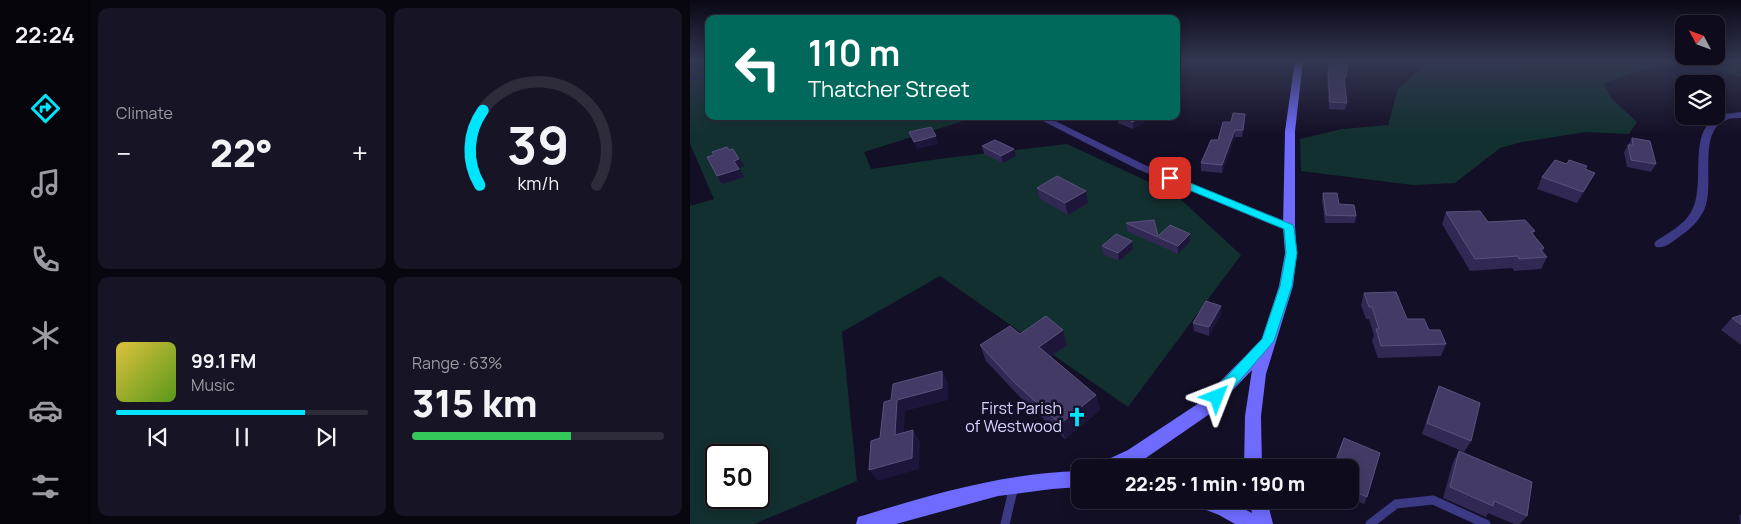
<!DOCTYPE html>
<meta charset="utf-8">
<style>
:root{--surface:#0e0b1c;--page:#171425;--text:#f1f3f6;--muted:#9b9ba3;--line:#2e2b3b;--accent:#00e5ff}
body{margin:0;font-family:Manrope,sans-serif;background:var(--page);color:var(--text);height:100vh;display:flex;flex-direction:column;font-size:19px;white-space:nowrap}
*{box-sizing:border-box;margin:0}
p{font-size:16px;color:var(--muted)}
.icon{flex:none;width:28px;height:28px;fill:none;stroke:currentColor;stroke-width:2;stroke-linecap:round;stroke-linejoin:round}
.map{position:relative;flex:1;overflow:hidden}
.drawer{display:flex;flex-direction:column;gap:8px;padding:8px;background:#08060f;width:600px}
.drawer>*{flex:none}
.top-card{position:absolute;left:15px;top:15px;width:475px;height:105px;border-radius:10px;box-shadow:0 2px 12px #0003,0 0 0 1px var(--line);background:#00695c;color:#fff;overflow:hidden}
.needle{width:32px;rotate:311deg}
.controls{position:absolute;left:985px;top:15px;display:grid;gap:10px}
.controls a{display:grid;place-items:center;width:50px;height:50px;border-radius:10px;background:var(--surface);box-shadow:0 2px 12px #0003,0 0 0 1px var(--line);font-size:25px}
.speed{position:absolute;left:15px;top:444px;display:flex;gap:10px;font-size:25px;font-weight:700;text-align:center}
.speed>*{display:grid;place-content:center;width:65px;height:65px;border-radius:50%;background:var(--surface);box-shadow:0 2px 12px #0003,0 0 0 1px var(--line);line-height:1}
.speed .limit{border:2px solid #111;border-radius:8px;background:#fff;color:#111}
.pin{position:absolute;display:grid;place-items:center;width:42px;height:42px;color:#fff;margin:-21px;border-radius:10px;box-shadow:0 2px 8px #0006}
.me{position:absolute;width:55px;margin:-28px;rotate:45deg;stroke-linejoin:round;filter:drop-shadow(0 0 4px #0008)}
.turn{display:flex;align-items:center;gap:18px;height:105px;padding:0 20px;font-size:22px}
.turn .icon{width:65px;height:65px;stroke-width:2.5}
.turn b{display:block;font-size:35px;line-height:42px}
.big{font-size:38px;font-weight:800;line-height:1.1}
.drawer .tile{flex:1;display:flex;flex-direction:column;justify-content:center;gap:8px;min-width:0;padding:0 18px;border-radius:10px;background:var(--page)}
.drawer .dial{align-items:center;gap:0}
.dial svg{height:130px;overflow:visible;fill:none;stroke:var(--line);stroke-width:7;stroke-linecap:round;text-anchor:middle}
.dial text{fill:var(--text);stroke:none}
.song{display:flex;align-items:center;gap:15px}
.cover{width:60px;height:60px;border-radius:8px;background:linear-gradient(135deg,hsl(50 70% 55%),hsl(90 70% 35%))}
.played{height:5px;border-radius:2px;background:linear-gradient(90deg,var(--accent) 75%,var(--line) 75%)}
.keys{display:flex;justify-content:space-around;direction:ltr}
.heat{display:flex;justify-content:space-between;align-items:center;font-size:28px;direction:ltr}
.charge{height:8px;border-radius:4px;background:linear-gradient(90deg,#34c759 63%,var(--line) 0)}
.drawer .tiles{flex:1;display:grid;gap:8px;grid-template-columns:repeat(2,1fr)}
.trip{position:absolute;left:381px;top:459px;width:288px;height:50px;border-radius:10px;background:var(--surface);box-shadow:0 2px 12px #0003,0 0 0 1px var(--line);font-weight:800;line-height:50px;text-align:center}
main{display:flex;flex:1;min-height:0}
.menu{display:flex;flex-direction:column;width:90px;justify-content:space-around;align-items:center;background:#06040b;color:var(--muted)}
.menu .icon{width:35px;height:35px}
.menu .on{color:var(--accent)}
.menu b{font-size:22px;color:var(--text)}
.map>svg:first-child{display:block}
.green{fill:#12302f;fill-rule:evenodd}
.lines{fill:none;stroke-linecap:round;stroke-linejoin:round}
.stream{stroke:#0c2248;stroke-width:3}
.lane{stroke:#3d3a85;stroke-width:9}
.street{fill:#3d3a85;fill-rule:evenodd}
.secondary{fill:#6f6bff;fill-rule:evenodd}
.wall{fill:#312854}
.shaded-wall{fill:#1d163a}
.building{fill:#433a66;stroke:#5a527e}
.route{fill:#00e5ff;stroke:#0095a6}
.labels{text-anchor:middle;stroke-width:5;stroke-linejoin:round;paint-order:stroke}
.near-poi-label{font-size:16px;fill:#d9d4ff;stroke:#130f26;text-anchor:end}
</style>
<main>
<nav class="menu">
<b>22:24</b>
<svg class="icon on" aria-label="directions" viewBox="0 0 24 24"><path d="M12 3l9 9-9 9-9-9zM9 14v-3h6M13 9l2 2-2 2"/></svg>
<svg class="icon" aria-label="music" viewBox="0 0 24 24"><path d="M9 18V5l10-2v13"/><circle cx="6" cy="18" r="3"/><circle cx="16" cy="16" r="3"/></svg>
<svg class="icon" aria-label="phone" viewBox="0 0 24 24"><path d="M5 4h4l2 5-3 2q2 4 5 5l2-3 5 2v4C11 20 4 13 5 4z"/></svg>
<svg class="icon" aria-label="climate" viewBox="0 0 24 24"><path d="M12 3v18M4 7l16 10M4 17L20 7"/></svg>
<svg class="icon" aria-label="car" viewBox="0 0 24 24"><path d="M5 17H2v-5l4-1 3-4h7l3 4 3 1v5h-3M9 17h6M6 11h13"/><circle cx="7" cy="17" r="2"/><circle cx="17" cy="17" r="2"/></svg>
<svg class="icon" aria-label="filters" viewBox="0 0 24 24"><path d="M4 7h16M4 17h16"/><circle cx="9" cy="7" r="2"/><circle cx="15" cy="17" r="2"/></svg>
</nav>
<section class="drawer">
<div class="tiles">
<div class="tile"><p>Climate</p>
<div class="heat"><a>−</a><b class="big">22°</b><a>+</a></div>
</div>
<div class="tile dial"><svg viewBox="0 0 100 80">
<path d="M14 69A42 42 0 1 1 86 69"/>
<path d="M14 69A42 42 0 0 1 16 23" stroke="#00e5ff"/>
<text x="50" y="56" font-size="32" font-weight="700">39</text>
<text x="50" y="72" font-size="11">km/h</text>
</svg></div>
<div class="tile">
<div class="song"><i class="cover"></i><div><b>99.1 FM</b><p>Music</p></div></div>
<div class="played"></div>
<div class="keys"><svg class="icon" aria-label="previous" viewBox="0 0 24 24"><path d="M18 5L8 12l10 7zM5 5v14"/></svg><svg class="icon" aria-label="pause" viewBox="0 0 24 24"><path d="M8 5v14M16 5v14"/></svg><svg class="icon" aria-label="next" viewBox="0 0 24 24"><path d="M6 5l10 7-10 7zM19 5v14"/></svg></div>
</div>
<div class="tile"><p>Range · 63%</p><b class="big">315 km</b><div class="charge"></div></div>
</div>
</section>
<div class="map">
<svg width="1051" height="524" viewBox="0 0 1051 524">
<rect width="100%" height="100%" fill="#130f26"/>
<g class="green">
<path d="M 0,61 L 19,61 L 19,116 L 284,116 L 283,118 L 174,152 L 181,169 L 256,158 L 377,144 L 485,194 L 551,255 L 438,407 L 250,276 L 152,332 L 167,481 L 64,524 L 0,524 L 0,206 L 24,199 L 0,144 ZM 26,455 L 69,455 L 69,498 L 26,498 Z"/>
<path d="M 739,61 L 1051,61 L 1051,77 C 1030,71 1007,64 985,64 C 965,64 933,77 913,83 L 922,99 L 947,122 L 939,134 L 896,132 L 832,142 L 810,148 L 765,183 L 723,185 L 611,171 L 610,139 L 652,129 L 698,125 L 708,89 Z"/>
</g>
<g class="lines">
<path class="stream" d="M 0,79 L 19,75"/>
<g class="lane">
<path d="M 315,524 L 324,486"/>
<path d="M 680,524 L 706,504 L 743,500 L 796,524"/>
</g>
<g class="street">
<path d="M 1051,112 L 1051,118 C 1046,118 1040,118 1036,120 C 1008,131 1024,181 1016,205 C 1012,218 1001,229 989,237 C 982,242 975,249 966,247 L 964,244 L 966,241 C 978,233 994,225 1001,212 C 1018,185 994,127 1032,115 C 1038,113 1045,113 1051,112 Z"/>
<path d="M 343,116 L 355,116 L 455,165 L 603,224 L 605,227 L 603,230 L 595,230 L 447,169 Z"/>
</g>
<g class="secondary">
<path d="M 605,61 L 613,61 L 605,131 L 605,227 L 607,253 L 603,286 L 576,374 L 571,416 L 572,468 L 554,468 L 555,416 L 562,370 L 521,413 L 450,462 L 438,468 L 409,468 L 412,462 L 438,450 L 509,403 L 572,339 L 589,286 L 595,253 L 593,227 L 595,131 Z"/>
<path d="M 390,471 L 390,487 L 362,489 L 308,496 L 206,524 L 166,524 L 168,517 L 175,515 C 246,493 316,473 390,471 Z"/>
<path d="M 503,500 L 537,500 L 562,513 L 559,500 L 577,500 L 583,524 L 545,524 L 529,515 L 506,506 Z"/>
</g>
</g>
<g class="wall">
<path d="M 639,61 L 658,61 L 656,77 L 655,84 L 657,103 L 655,110 L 639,109 L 637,76 L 638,70 L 639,70 Z"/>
<path d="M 427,116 L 464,116 L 443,129 L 428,123 Z"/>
<path d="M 555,121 L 552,137 L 545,137 L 532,173 L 511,171 L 511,163 L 541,122 Z"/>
<path d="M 942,138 L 966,164 L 961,172 L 937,167 L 934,152 Z"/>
<path d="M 292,146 L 324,149 L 326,156 L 313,163 L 294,154 Z"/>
<path d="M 895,169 L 899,184 L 887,203 L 847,189 L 852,177 Z"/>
<path d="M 347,188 L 396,191 L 398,203 L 378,215 L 350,199 Z"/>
<path d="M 633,193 L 649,204 L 666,216 L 665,223 L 635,223 L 632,200 Z"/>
<path d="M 756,212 L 845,231 L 843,234 L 854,248 L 853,252 L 857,257 L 851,269 L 824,271 L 822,268 L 780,271 L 752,224 Z"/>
<path d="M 436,223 L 468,236 L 500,234 L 500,242 L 488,254 L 437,231 Z"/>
<path d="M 412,246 L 443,249 L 429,261 L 413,254 Z"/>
<path d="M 674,293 L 717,319 L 739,330 L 756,344 L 751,356 L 688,358 L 682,341 L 684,335 L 679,319 L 676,319 L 671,305 Z"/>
<path d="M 531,314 L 519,336 L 504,331 L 503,323 Z"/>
<path d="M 1051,315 L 1051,345 L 1031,330 L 1042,318 Z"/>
<path d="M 330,334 L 377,345 L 361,357 L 406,395 L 410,410 L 375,439 L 330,397 L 296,361 L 290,345 Z"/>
<path d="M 749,386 L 781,441 L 774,452 L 732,434 L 744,398 Z"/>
<path d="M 769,451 L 837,516 L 830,524 L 824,524 L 798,513 L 796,517 L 753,498 L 763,462 Z"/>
<path d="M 660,468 L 677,497 L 674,504 L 660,498 Z"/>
<path d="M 1051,514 L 1051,524 L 1050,524 L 1049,516 Z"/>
</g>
<g class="shaded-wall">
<path d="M 555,114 L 555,121 L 552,137 L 553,130 Z"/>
<path d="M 452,116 L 464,116 L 443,129 L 443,122 Z"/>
<path d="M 545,130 L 545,137 L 532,173 L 532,165 Z"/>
<path d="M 246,136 L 248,144 L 227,149 L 224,142 Z"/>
<path d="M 43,149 L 54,166 L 49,168 L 54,177 L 32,184 L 27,176 L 44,161 Z"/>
<path d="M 324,149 L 326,156 L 313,163 L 311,156 Z"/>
<path d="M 905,173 L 899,184 L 887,203 L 893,192 Z"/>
<path d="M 396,191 L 398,203 L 378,215 L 375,203 Z"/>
<path d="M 500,234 L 500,242 L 488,254 L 488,246 Z"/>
<path d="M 442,241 L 443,249 L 429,261 L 428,253 Z"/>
<path d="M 531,306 L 531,314 L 519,336 L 519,327 Z"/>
<path d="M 373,330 L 377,345 L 353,362 L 349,347 Z"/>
<path d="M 252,371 L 258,383 L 258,400 L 215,411 L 213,447 L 205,435 L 207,400 Z"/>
<path d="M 406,395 L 410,410 L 375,439 L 370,424 Z"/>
<path d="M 223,430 L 230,442 L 229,469 L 188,481 L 179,470 Z"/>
</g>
<g class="building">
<path d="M 640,61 L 658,61 L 656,77 L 654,77 L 657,103 L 640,102 L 638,70 L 640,70 Z"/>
<path d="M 543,113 L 555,114 L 553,130 L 545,130 L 532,165 L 511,163 L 521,140 L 528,140 L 533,122 L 541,122 Z"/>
<path d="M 429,116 L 452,116 L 443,122 Z"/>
<path d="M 241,127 L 246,136 L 224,142 L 219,132 Z"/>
<path d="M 942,138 L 960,141 L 966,164 L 941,160 L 938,145 L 943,145 Z"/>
<path d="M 305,140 L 324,149 L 311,156 L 292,146 Z"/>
<path d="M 37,147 L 39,150 L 43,149 L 49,159 L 44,161 L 49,169 L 27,176 L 17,157 L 24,155 L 22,152 Z"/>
<path d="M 865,160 L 877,164 L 879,160 L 897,166 L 895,169 L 905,173 L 893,192 L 852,177 Z"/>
<path d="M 367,176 L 396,191 L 375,203 L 347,188 Z"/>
<path d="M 633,193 L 647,193 L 649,204 L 664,205 L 666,216 L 636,215 Z"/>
<path d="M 790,211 L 798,222 L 835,220 L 845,231 L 841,232 L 854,248 L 850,249 L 857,257 L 829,259 L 828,256 L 785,259 L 756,212 Z"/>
<path d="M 464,220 L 468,236 L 480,225 L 500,234 L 488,246 L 436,223 Z"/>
<path d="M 426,234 L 442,241 L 428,253 L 412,246 Z"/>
<path d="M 706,292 L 717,319 L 734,319 L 739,330 L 750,330 L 756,344 L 691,346 L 686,329 L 689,329 L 682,307 L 679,307 L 674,293 Z"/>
<path d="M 516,301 L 531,306 L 519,327 L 503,323 Z"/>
<path d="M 1051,315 L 1051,325 L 1042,318 Z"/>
<path d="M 356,316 L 373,330 L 349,347 L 406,395 L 370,424 L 324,382 L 290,345 L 320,326 L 330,334 Z"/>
<path d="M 252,371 L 252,388 L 207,400 L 205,435 L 223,430 L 222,458 L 179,470 L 181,441 L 190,438 L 194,402 L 201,400 L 203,384 Z"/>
<path d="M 749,386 L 790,403 L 781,441 L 737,423 Z"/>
<path d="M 654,438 L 690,453 L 677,497 L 660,489 L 660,468 L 643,468 Z"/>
<path d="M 769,451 L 842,482 L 837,516 L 804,501 L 803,506 L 760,487 Z"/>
</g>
<linearGradient id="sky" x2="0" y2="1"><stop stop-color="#0a0815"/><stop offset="0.45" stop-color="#333752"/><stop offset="1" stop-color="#333752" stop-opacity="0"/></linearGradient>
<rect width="1051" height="135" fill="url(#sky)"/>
<path class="route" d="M 477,176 L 483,176 L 603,225 L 604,228 L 607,253 L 602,286 L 584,341 L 532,401 L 527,403 L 522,401 L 520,397 L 522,392 L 572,339 L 590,286 L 596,253 L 594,229 L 477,181 Z"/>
<defs>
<symbol id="church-bare" viewBox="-9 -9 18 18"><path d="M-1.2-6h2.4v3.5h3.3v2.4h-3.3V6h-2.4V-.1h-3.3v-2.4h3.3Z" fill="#00e5ff" stroke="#130f26" stroke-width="2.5" paint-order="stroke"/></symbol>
</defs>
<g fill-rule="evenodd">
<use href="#church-bare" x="373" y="403" width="28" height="28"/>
</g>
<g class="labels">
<g class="near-poi-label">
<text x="372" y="414">First Parish<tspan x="372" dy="18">of Westwood</tspan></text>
</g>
</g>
</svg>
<div class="controls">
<a><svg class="needle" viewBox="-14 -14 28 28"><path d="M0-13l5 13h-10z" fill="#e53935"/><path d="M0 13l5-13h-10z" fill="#9b9ba3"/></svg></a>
<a><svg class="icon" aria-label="layers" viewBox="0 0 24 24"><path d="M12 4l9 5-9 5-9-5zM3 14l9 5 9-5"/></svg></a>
</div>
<div class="speed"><div class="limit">50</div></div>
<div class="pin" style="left:480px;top:178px;background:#d93025"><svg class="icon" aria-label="arrive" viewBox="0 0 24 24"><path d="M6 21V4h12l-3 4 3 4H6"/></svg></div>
<svg class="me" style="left:527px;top:397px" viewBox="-20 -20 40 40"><path d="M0-17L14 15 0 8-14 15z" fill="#00e5ff" stroke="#fff" stroke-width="4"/></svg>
<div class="trip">22:25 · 1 min · 190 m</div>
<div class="top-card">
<div class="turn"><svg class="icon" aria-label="left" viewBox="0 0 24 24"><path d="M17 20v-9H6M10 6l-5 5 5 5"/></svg><div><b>110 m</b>Thatcher Street</div></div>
</div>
</div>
</main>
